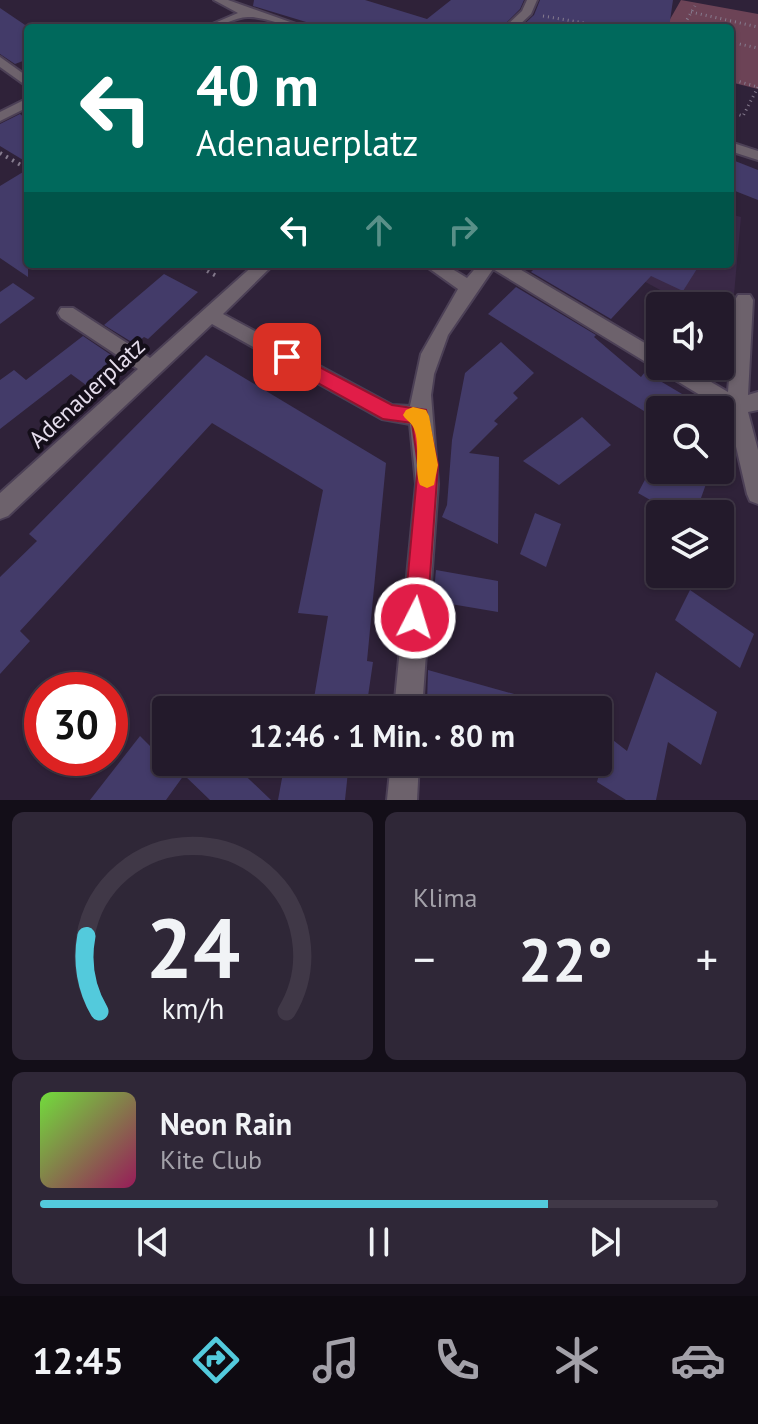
<!DOCTYPE html>
<html lang="de">
<meta charset="utf-8">
<style>
:root{--surface:#231a2b;--page:#2f2737;--text:#f1f3f6;--muted:#a3a1a9;--line:#403847;--accent:#53cadc}
body{margin:0;font-family:"PT Sans",sans-serif;background:var(--page);color:var(--text);height:100vh;display:flex;flex-direction:column;font-size:30px;white-space:nowrap}
*{box-sizing:border-box;margin:0}
p{font-size:26px;color:var(--muted)}
.icon{flex:none;width:44px;height:44px;fill:none;stroke:currentColor;stroke-width:2;stroke-linecap:round;stroke-linejoin:round}
.map{position:relative;height:800px;overflow:hidden}
.panel{display:flex;flex-direction:column;gap:12px;padding:12px;background:#130e18;flex:1}
.panel>*{flex:none}
.banner{position:absolute;left:24px;top:24px;width:710px;height:244px;border-radius:8px;box-shadow:0 2px 6px #0004,0 0 0 2px var(--line);background:#00695c;color:#fff;overflow:hidden}
.controls{position:absolute;left:646px;top:292px;display:grid;gap:16px}
.controls a{display:grid;place-items:center;width:88px;height:88px;border-radius:8px;background:var(--surface);box-shadow:0 2px 6px #0004,0 0 0 2px var(--line);font-size:40px}
.speed{position:absolute;left:24px;top:672px;display:flex;gap:16px;font-size:40px;font-weight:700;text-align:center}
.speed>*{display:grid;place-content:center;width:104px;height:104px;border-radius:50%;background:var(--surface);box-shadow:0 2px 6px #0004,0 0 0 2px var(--line);line-height:1}
.speed .limit{border:12px solid #d22;background:#fff;color:#111}
.pin{position:absolute;display:grid;place-items:center;width:68px;height:68px;color:#fff;margin:-34px;border-radius:16px;box-shadow:0 4px 12px #0006}
.me{position:absolute;width:88px;margin:-44px;rotate:5deg;stroke-linejoin:round;filter:drop-shadow(0 0 6px #0008)}
.turn{display:flex;align-items:center;gap:28px;height:168px;padding:0 40px;font-size:36px}
.turn .icon{width:104px;height:104px;stroke-width:2.5}
.turn b{display:block;font-size:56px;line-height:68px}
.lanes{display:flex;align-items:center;height:76px;padding:0 40px;background:#0003;justify-content:center;gap:40px;direction:ltr}
.lanes .off{opacity:.35}
.big{font-size:60px;font-weight:600;line-height:1.1}
.panel .card{flex:1;display:flex;flex-direction:column;justify-content:center;gap:12px;min-width:0;padding:0 28px;border-radius:12px;background:var(--page)}
.panel .dial{align-items:center;gap:0}
.dial svg{height:208px;overflow:visible;fill:none;stroke:var(--line);stroke-width:7;stroke-linecap:round;text-anchor:middle}
.dial text{fill:var(--text);stroke:none}
.song{display:flex;align-items:center;gap:24px}
.cover{width:96px;height:96px;border-radius:12px;background:linear-gradient(135deg,hsl(100 70% 55%),hsl(330 70% 35%))}
.played{height:8px;border-radius:4px;background:linear-gradient(90deg,var(--accent) 75%,var(--line) 75%)}
.keys{display:flex;justify-content:space-around;direction:ltr}
.heat{display:flex;justify-content:space-between;align-items:center;font-size:44px;direction:ltr}
.panel .tiles{flex:1;display:grid;gap:12px;grid-template-columns:1fr 1fr}
.card:last-child{grid-column:span 2}
.trip{position:absolute;left:152px;top:696px;width:460px;height:80px;border-radius:8px;background:var(--surface);box-shadow:0 2px 6px #0004,0 0 0 2px var(--line);font-weight:600;line-height:80px;text-align:center}
.tab-bar{display:flex;height:128px;justify-content:space-around;align-items:center;background:#0e0a11;color:var(--muted)}
.tab-bar .icon{width:56px;height:56px}
.tab-bar .on{color:var(--accent)}
.tab-bar b{font-size:36px;color:var(--text)}
.map>svg:first-child{display:block}
.built{fill:#3a2947}
.green{fill:#6c4356}
.building{fill:#433b69}
.lines{fill:none;stroke-linecap:round;stroke-linejoin:round}
.minor-casing{stroke:#4c4056;stroke-width:4}
.path-far1{stroke:#867c8f;stroke-width:3;stroke-dasharray:1 4;stroke-linecap:butt}
.path{stroke:#867c8f;stroke-width:4;stroke-dasharray:2 5;stroke-linecap:butt}
.minor{fill:#6d626c;fill-rule:evenodd}
.route{fill:#e11d48;stroke:#92132f;stroke-width:2}
.slow{fill:#f59e0b}
.labels{text-anchor:middle;stroke-width:8;stroke-linejoin:round;paint-order:stroke}
.street-label{font-size:24px;fill:#e5ddec;stroke:#140e19}
</style>
<div class="map">
<svg width="758" height="800" viewBox="0 0 758 800">
<rect width="100%" height="100%" fill="#2f2239"/>
<path class="built" d="M 730,214 L 741,217 L 731,328 L 720,322 L 720,306 L 690,306 L 612,264 L 730,264 Z"/>
<path class="green" d="M 681,0 L 758,14 L 758,89 L 730,82 L 730,28 L 665,28 Z"/>
<g class="building">
<path d="M 254,0 L 365,0 L 427,19 L 451,0 L 524,0 L 520,9 L 501,28 L 326,28 L 253,6 Z"/>
<path d="M 540,0 L 673,0 L 669,28 L 520,28 L 534,15 Z"/>
<path d="M 0,8 L 28,27 L 28,59 L 15,64 L 0,54 Z"/>
<path d="M 20,114 L 28,120 L 28,163 L 0,146 L 0,124 Z"/>
<path d="M 730,159 L 758,170 L 758,200 L 730,189 Z"/>
<path d="M 28,169 L 28,277 L 0,258 L 0,186 Z"/>
<path d="M 539,264 L 700,264 L 683,291 L 651,276 L 611,319 L 531,272 Z"/>
<path d="M 164,274 L 198,292 L 148,339 L 144,337 L 135,344 L 104,325 Z"/>
<path d="M 13,283 L 35,298 L 0,324 L 0,292 Z"/>
<path d="M 516,287 L 596,335 L 594,337 L 641,377 L 645,372 L 709,410 L 660,410 L 660,421 L 488,314 Z"/>
<path d="M 83,336 L 117,359 L 86,385 L 71,374 L 0,429 L 0,380 L 14,370 L 26,380 Z"/>
<path d="M 501,342 L 534,373 L 513,393 L 518,398 L 494,421 L 498,424 L 469,453 L 499,457 L 498,544 L 442,517 L 447,505 L 452,440 L 465,373 Z"/>
<path d="M 206,355 L 386,463 L 367,661 L 373,662 L 366,710 L 312,710 L 328,616 L 298,613 L 323,490 L 212,423 L 20,631 L 30,641 L 0,674 L 0,577 L 37,541 L 29,534 Z"/>
<path d="M 582,417 L 611,445 L 559,485 L 523,461 Z"/>
<path d="M 650,470 L 711,470 L 701,498 L 730,514 L 675,514 L 638,493 Z"/>
<path d="M 535,513 L 561,524 L 546,567 L 520,554 Z"/>
<path d="M 436,570 L 498,581 L 498,612 L 433,601 Z"/>
<path d="M 690,590 L 754,634 L 740,668 L 675,620 Z"/>
<path d="M 428,670 L 546,703 L 545,710 L 449,710 L 427,704 Z"/>
<path d="M 656,672 L 717,712 L 701,765 L 668,742 L 656,800 L 626,800 L 597,782 L 609,737 L 627,751 Z"/>
<path d="M 140,736 L 166,762 L 231,762 L 271,800 L 210,800 L 184,775 L 166,800 L 90,800 Z"/>
<path d="M 285,762 L 349,762 L 345,800 L 278,800 Z"/>
</g>
<g class="lines">
<defs>
<g id="minor">
<path d="M 214,0 L 228,0 L 307,28 C 286,28 264,16 248,17 C 234,17 221,28 203,28 L 238,13 Z"/>
<path d="M 527,0 L 537,0 L 531,14 L 516,28 L 504,28 L 522,11 Z"/>
<path d="M 0,57 L 28,77 L 28,87 L 0,67 Z"/>
<path d="M 28,98 L 28,107 L 0,121 L 0,112 Z"/>
<path d="M 730,142 L 758,151 L 758,160 L 730,151 Z"/>
<path d="M 255,264 L 274,264 L 223,314 L 392,405 L 410,406 L 421,354 L 458,289 L 423,264 L 444,264 L 467,278 L 479,264 L 511,264 L 660,352 L 660,366 L 684,366 L 728,392 L 735,300 L 738,295 L 750,295 L 753,300 L 748,395 L 758,392 L 758,410 L 748,412 L 758,450 L 758,504 L 750,501 L 747,494 L 728,412 L 493,269 L 448,335 L 434,374 L 431,395 L 438,484 L 422,710 L 394,710 L 416,484 L 410,424 L 382,419 L 212,324 L 8,516 L 0,519 L 0,493 L 138,369 L 61,318 L 58,313 L 61,308 L 73,308 L 150,358 Z"/>
<path d="M 391,762 L 419,762 L 417,800 L 387,800 Z"/>
</g>
</defs>
<use href="#minor" class="minor-casing"/>
<g class="path-far1">
<path d="M 691,12 L 758,27"/>
<path d="M 543,16 L 614,28"/>
<path d="M 654,28 L 658,24 L 673,28"/>
<path d="M 682,28 L 695,6"/>
<path d="M 730,42 L 758,48"/>
<path d="M 730,79 L 758,87"/>
<path d="M 730,112 L 743,116 L 758,87"/>
</g>
<g class="path">
<path d="M 0,153 L 28,169"/>
<path d="M 195,264 L 218,277"/>
</g>
<use href="#minor" class="minor"/>
</g>
<path class="route" d="M 287,350 L 392,405 L 426,410 L 438,465 L 427,618 L 424,626 L 415,630 L 407,626 L 404,618 L 418,465 L 412,423 L 383,419 L 280,362 L 278,357 L 280,352 Z"/>
<path class="slow" d="M 413,407 L 426,410 L 429,416 L 438,465 L 434,485 L 427,488 L 420,485 C 413,468 422,441 412,425 C 409,421 405,419 403,415 L 406,410 Z"/>
<g class="labels">
<g class="street-label">
<text transform="translate(87 393) rotate(-43)" y="8">Adenauerplatz</text>
</g>
</g>
</svg>
<div class="controls">
<a><svg class="icon" aria-label="sound" viewBox="0 0 24 24"><path d="M4 9h4l5-4v14l-5-4H4zM17 9q2 3 0 6"/></svg></a>
<a><svg class="icon" aria-label="search" viewBox="0 0 24 24"><circle cx="10" cy="10" r="6"/><path d="M15 15l6 6"/></svg></a>
<a><svg class="icon" aria-label="layers" viewBox="0 0 24 24"><path d="M12 4l9 5-9 5-9-5zM3 14l9 5 9-5"/></svg></a>
</div>
<div class="speed"><div class="limit">30</div></div>
<div class="pin" style="left:287px;top:357px;background:#d93025"><svg class="icon" aria-label="arrive" viewBox="0 0 24 24"><path d="M6 21V4h12l-3 4 3 4H6"/></svg></div>
<svg class="me" style="left:415px;top:618px" viewBox="-20 -20 40 40"><circle r="17" fill="#e11d48" stroke="#fff" stroke-width="3"/><path d="M0-11L8 9 0 5-8 9z" fill="#fff"/></svg>
<div class="trip">12:46 · 1 Min. · 80 m</div>
<div class="banner">
<div class="turn"><svg class="icon" aria-label="left" viewBox="0 0 24 24"><path d="M17 20v-9H6M10 6l-5 5 5 5"/></svg><div><b>40 m</b>Adenauerplatz</div></div>
<div class="lanes"><svg class="icon" aria-label="left" viewBox="0 0 24 24"><path d="M17 20v-9H6M10 6l-5 5 5 5"/></svg><svg class="icon off" aria-label="ahead" viewBox="0 0 24 24"><path d="M12 20V5M6 11l6-6 6 6"/></svg><svg class="icon off" aria-label="right" viewBox="0 0 24 24"><path d="M7 20v-9h11M14 6l5 5-5 5"/></svg></div>
</div>
</div>
<section class="panel">
<div class="tiles">
<div class="card dial"><svg viewBox="0 0 100 80">
<path d="M14 69A42 42 0 1 1 86 69"/>
<path d="M14 69A42 42 0 0 1 9 40" stroke="#53cadc"/>
<text x="50" y="56" font-size="32" font-weight="700">24</text>
<text x="50" y="72" font-size="11">km/h</text>
</svg></div>
<div class="card"><p>Klima</p>
<div class="heat"><a>−</a><b class="big">22°</b><a>+</a></div>
</div>
<div class="card">
<div class="song"><i class="cover"></i><div><b>Neon Rain</b><p>Kite Club</p></div></div>
<div class="played"></div>
<div class="keys"><svg class="icon" aria-label="previous" viewBox="0 0 24 24"><path d="M18 5L8 12l10 7zM5 5v14"/></svg><svg class="icon" aria-label="pause" viewBox="0 0 24 24"><path d="M8 5v14M16 5v14"/></svg><svg class="icon" aria-label="next" viewBox="0 0 24 24"><path d="M6 5l10 7-10 7zM19 5v14"/></svg></div>
</div>
</div>
</section>
<nav class="tab-bar">
<b>12:45</b>
<svg class="icon on" aria-label="directions" viewBox="0 0 24 24"><path d="M12 3l9 9-9 9-9-9zM9 14v-3h6M13 9l2 2-2 2"/></svg>
<svg class="icon" aria-label="music" viewBox="0 0 24 24"><path d="M9 18V5l10-2v13"/><circle cx="6" cy="18" r="3"/><circle cx="16" cy="16" r="3"/></svg>
<svg class="icon" aria-label="phone" viewBox="0 0 24 24"><path d="M5 4h4l2 5-3 2q2 4 5 5l2-3 5 2v4C11 20 4 13 5 4z"/></svg>
<svg class="icon" aria-label="climate" viewBox="0 0 24 24"><path d="M12 3v18M4 7l16 10M4 17L20 7"/></svg>
<svg class="icon" aria-label="car" viewBox="0 0 24 24"><path d="M5 17H2v-5l4-1 3-4h7l3 4 3 1v5h-3M9 17h6M6 11h13"/><circle cx="7" cy="17" r="2"/><circle cx="17" cy="17" r="2"/></svg>
</nav>
